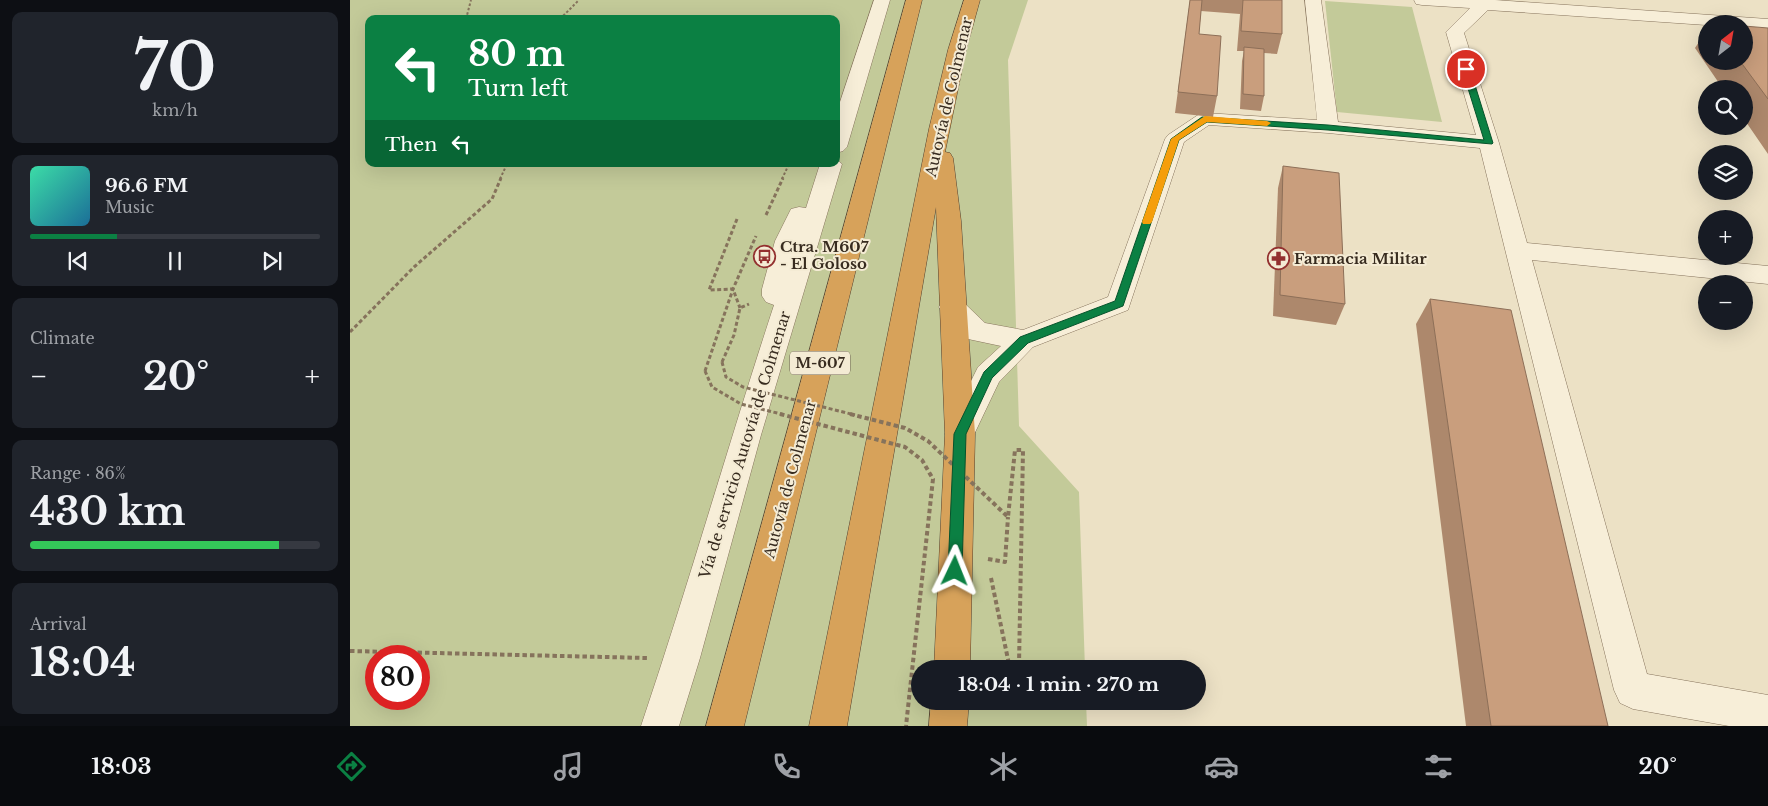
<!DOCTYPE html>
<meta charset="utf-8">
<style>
:root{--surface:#171b24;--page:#20242c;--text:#f1f3f6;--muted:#9ea1a6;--line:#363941;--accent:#0b8043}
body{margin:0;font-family:"Libre Baskerville",serif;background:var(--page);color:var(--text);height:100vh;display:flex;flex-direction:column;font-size:19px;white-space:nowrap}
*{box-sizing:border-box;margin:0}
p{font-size:16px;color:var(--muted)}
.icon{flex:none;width:28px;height:28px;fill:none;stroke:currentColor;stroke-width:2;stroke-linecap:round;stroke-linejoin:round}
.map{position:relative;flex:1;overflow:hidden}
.panel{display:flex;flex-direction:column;gap:12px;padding:12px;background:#0d0f14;width:350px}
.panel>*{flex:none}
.guide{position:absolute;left:15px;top:15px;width:475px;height:152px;border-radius:10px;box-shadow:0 5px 20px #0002;background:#0b8043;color:#fff;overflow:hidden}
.needle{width:32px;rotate:31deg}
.tools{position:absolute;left:1348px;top:15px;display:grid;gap:10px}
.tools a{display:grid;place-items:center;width:55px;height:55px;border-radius:50%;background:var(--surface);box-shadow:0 5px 20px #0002;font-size:25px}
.speed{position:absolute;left:15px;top:645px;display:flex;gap:10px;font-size:25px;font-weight:700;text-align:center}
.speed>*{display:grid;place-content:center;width:65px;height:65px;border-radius:50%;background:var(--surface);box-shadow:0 5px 20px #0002;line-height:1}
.speed .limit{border:8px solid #d22;background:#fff;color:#111}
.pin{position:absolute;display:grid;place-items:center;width:42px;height:42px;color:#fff;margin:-21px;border:2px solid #fff;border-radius:50%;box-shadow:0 1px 5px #0007}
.me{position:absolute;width:55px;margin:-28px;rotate:2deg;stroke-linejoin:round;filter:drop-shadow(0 0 4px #0008)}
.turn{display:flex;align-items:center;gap:18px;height:105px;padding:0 20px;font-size:22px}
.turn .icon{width:65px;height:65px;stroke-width:2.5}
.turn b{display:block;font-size:35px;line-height:42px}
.then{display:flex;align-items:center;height:48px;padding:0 20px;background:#0003;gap:10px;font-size:19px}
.big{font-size:38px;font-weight:700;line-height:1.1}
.panel .card{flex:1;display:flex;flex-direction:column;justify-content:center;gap:8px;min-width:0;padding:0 18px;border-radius:10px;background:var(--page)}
.panel .dial{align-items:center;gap:0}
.dial b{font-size:65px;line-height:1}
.song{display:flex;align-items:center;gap:15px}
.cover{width:60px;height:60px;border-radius:8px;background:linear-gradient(135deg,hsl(160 70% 55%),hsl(200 70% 35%))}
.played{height:5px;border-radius:2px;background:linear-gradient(90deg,var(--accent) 30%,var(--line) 30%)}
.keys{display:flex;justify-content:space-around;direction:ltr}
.heat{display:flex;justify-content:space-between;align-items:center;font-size:28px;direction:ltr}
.charge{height:8px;border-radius:4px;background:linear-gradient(90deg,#34c759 86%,var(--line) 0)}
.trip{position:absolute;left:561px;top:660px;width:295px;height:50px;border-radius:25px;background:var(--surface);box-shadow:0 5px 20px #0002;font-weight:700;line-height:50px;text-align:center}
.tab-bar{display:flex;height:80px;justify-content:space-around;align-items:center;background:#090b0e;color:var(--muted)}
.tab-bar .icon{width:35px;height:35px}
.tab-bar .current{color:var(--accent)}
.tab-bar b{font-size:22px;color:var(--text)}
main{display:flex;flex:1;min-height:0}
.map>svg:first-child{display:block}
.green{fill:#c3ca99;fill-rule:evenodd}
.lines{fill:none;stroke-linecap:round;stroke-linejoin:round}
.minor-casing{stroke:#86735c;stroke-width:1}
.highway-casing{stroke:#544230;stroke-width:1}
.path-far2{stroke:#86735c;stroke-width:2;stroke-dasharray:2.5 2;stroke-linecap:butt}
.path-far1{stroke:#86735c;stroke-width:3;stroke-dasharray:4 2.5;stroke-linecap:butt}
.path{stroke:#86735c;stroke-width:4;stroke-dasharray:4.5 3;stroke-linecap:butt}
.minor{fill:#f7eed8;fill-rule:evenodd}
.highway{fill:#d7a25a;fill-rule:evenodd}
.path-bridge-far1{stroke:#86735c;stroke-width:3;stroke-dasharray:4 2.5;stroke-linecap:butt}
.path-bridge{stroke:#86735c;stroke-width:4;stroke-dasharray:4.5 3;stroke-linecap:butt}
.wall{fill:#ad886c}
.building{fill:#c99e7d;stroke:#8d6f58}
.route{fill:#0b8043;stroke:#07532c}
.slow{fill:#f59e0b}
.labels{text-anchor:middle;stroke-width:4;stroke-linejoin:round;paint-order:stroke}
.shield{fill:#f4ebd4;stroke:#706555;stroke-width:1}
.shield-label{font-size:14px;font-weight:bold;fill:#372b1f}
.street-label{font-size:15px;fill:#372b1f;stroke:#f4ebd4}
.poi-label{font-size:15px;font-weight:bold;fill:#372b1f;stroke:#f4ebd4;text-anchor:start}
</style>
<main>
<section class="panel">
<div class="card dial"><b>70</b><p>km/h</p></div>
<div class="card">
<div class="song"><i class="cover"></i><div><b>96.6 FM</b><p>Music</p></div></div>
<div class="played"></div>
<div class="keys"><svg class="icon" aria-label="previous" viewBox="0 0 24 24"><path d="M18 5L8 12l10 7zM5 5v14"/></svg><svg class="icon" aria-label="pause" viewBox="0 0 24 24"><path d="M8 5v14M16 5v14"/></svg><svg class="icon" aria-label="next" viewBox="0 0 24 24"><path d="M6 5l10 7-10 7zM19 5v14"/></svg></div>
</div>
<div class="card"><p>Climate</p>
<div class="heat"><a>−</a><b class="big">20°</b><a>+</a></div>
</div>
<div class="card"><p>Range · 86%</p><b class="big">430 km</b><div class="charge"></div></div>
<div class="card"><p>Arrival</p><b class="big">18:04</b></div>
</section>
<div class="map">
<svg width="1418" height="726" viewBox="0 0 1418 726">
<rect width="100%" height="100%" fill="#ece1c5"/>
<g class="green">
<path d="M 0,0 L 678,0 L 658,60 L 669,426 L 729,492 L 735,669 L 570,669 L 570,701 L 736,701 L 737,726 L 0,726 ZM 19,19 L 486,19 L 486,164 L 19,164 ZM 26,656 L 69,656 L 69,699 L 26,699 Z"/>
<path d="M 975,1 L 1062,7 L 1092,122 L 987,112 Z"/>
</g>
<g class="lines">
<defs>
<g id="minor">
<path d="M 524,0 L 540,0 L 497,147 L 493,151 L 486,153 L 486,114 Z"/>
<path d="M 955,0 L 971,0 L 988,122 L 1126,135 L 1096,32 L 1120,8 L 1072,5 L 1066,4 L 1064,0 L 1145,0 L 1418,19 L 1418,29 L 1394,28 L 1394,24 L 1356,25 L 1138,10 L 1114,33 L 1149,143 L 1177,243 L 1418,266 L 1418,284 L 1182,260 L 1297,674 L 1418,695 L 1418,726 L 1379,726 L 1283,709 L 1270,703 L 1264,690 L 1130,148 L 978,133 L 859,125 L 834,142 L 778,310 L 683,347 L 649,382 L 620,443 L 610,446 L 600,443 L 595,434 L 624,375 L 628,367 L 651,346 L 618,339 L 593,314 L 589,307 L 593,300 L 602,298 L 611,300 L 635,323 L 673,330 L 758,297 L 815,139 L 818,135 L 848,115 L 855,113 L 967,120 Z"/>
<path d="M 486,159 L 492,164 L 411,435 L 350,658 L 329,726 L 291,726 C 338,587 378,445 424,305 L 416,302 L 412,296 L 412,289 L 425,241 L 441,209 L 449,207 L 456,208 L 470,164 L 486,164 Z"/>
</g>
<g id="highway">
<path d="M 556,0 L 572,0 L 394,726 L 356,726 Z"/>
<path d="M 614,0 L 630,0 L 616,50 L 595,152 L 600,153 L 603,158 L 611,221 L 625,434 L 620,669 L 584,669 L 595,434 L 586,207 L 497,726 L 459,726 L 579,129 L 598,50 Z"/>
<path d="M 581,701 L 619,701 L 617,726 L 579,726 Z"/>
</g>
</defs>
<use href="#minor" class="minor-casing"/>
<use href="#highway" class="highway-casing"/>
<g class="path-far2">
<path d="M 116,19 L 121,0"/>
<path d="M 210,19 L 229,0"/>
<path d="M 150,179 L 157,164"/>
<path d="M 432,179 L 439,164"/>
</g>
<g class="path-far1">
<path d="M 416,215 L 433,178"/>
<path d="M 387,219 L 359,290 L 383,289 L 390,308"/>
<path d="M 0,332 L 64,267 L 142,199 L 151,178"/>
<path d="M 372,362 L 384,335 L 390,308 L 399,304"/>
<path d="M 355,371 L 383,289 L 406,236"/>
</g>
<g class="path">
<path d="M 638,559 L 655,562 L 658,517"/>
<path d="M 641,578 L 660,669"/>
<path d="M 0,651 L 297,658"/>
<path d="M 663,669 L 669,665"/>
</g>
<use href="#minor" class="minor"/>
<use href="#highway" class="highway"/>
<g class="path-bridge-far1">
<path d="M 372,362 L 376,377 L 393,387 L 505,415"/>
<path d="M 355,371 L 362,387 L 391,404 L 435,415"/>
</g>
<g class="path-bridge">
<path d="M 430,414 L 555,447 L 572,460 L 583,479 L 556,726"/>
<path d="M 500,414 L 555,428 L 578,441 L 658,517 L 665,450 L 673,450 L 669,665"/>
</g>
</g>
<g class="wall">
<path d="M 840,0 L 932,0 L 932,34 L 927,54 L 914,53 L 914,96 L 911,111 L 890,109 L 892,61 L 894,51 L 887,51 L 890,14 L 851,11 L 849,34 L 867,96 L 863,117 L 825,113 Z"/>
<path d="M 1418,28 L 1418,154 L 1394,119 L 1394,89 L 1373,89 L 1345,48 L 1356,31 L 1356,61 L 1394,61 Z"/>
<path d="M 933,166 L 995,304 L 986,325 L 923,316 L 928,188 Z"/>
<path d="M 1080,299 L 1258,726 L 1116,726 L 1066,324 Z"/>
</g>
<g class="building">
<path d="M 840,0 L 852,0 L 849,34 L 871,36 L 867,96 L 828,92 Z"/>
<path d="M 893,0 L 932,0 L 932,34 L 891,31 Z"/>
<path d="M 1394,26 L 1418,28 L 1418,99 L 1390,61 L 1394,61 Z"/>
<path d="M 894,47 L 914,49 L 914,96 L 893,94 Z"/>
<path d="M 933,166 L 989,173 L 995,304 L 930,295 Z"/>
<path d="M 1080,299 L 1161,310 L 1258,726 L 1141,726 Z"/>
</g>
<path class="route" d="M 1116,66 L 1120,69 L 1143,143 L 1142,144 L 978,130 L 857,122 L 829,140 L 773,306 L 678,343 L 642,378 L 616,434 L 612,571 L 610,576 L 605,578 L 600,576 L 598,571 L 604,434 L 634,372 L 670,337 L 765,301 L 821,139 L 852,117 L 978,125 L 1134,140 L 1112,69 Z"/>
<path class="slow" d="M 855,116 L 917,121 L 921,123 L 917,126 L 857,122 L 829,140 L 802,222 L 800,224 L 793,224 L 792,222 L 821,139 Z"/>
<defs>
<symbol id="bus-ring" viewBox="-11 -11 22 22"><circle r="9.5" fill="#f4ebd4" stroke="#93302f" stroke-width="1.5"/><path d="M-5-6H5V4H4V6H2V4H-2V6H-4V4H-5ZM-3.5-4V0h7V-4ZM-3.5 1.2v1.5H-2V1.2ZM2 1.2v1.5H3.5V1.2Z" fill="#93302f"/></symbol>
<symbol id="pharmacy-ring" viewBox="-11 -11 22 22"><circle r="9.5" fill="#f4ebd4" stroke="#93302f" stroke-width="1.5"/><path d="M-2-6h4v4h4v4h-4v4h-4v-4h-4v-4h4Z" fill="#93302f"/></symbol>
</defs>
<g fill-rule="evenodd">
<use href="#bus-ring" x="402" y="244" width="25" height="25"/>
<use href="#pharmacy-ring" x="916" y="246" width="25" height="25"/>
</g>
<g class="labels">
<rect class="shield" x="440" y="351.5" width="60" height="23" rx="4"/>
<g class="shield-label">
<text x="470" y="368">M-607</text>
</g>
<g class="street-label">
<text transform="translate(599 97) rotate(-77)" y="5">Autovía de Colmenar</text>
<text transform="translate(395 445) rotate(-73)" y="5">Vía de servicio Autovía de Colmenar</text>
<text transform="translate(440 479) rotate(-75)" y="5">Autovía de Colmenar</text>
</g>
<g class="poi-label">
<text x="430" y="252">Ctra. M607<tspan x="430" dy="17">- El Goloso</tspan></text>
<text x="944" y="264">Farmacia Militar</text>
</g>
</g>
</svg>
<div class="tools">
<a><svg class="needle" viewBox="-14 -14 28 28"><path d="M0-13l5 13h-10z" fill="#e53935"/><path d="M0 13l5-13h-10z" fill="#9ea1a6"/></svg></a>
<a><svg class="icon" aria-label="search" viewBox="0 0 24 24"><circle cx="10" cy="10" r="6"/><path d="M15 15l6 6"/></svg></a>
<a><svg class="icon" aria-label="layers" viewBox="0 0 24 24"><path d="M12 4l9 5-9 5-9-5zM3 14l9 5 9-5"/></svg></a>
<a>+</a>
<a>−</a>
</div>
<div class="speed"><div class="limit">80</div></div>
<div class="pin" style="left:1116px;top:69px;background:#d93025"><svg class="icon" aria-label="arrive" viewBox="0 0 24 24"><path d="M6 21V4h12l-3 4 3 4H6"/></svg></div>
<svg class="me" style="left:605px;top:571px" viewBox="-20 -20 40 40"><path d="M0-17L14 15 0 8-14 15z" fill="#0b8043" stroke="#fff" stroke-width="4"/></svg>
<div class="trip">18:04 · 1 min · 270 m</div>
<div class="guide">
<div class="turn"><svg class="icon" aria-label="left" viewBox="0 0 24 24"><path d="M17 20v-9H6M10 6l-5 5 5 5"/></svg><div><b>80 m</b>Turn left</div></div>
<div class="then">Then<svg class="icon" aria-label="left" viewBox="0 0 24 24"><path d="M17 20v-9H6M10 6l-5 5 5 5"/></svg></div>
</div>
</div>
</main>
<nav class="tab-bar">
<b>18:03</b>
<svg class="icon current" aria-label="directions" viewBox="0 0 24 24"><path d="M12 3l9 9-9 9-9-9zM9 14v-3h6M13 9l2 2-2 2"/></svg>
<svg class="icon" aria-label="music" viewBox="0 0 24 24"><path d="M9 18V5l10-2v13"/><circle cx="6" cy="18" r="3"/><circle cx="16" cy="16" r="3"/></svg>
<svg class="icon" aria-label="phone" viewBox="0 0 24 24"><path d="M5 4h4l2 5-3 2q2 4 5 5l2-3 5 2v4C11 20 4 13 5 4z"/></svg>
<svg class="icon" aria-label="climate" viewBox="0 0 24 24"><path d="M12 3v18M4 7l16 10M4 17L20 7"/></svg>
<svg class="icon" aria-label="car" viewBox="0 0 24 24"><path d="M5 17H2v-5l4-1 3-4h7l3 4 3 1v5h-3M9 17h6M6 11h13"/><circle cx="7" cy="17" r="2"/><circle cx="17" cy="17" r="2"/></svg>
<svg class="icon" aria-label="filters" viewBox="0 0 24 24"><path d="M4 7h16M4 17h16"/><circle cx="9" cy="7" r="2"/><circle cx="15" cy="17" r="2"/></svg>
<b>20°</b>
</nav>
